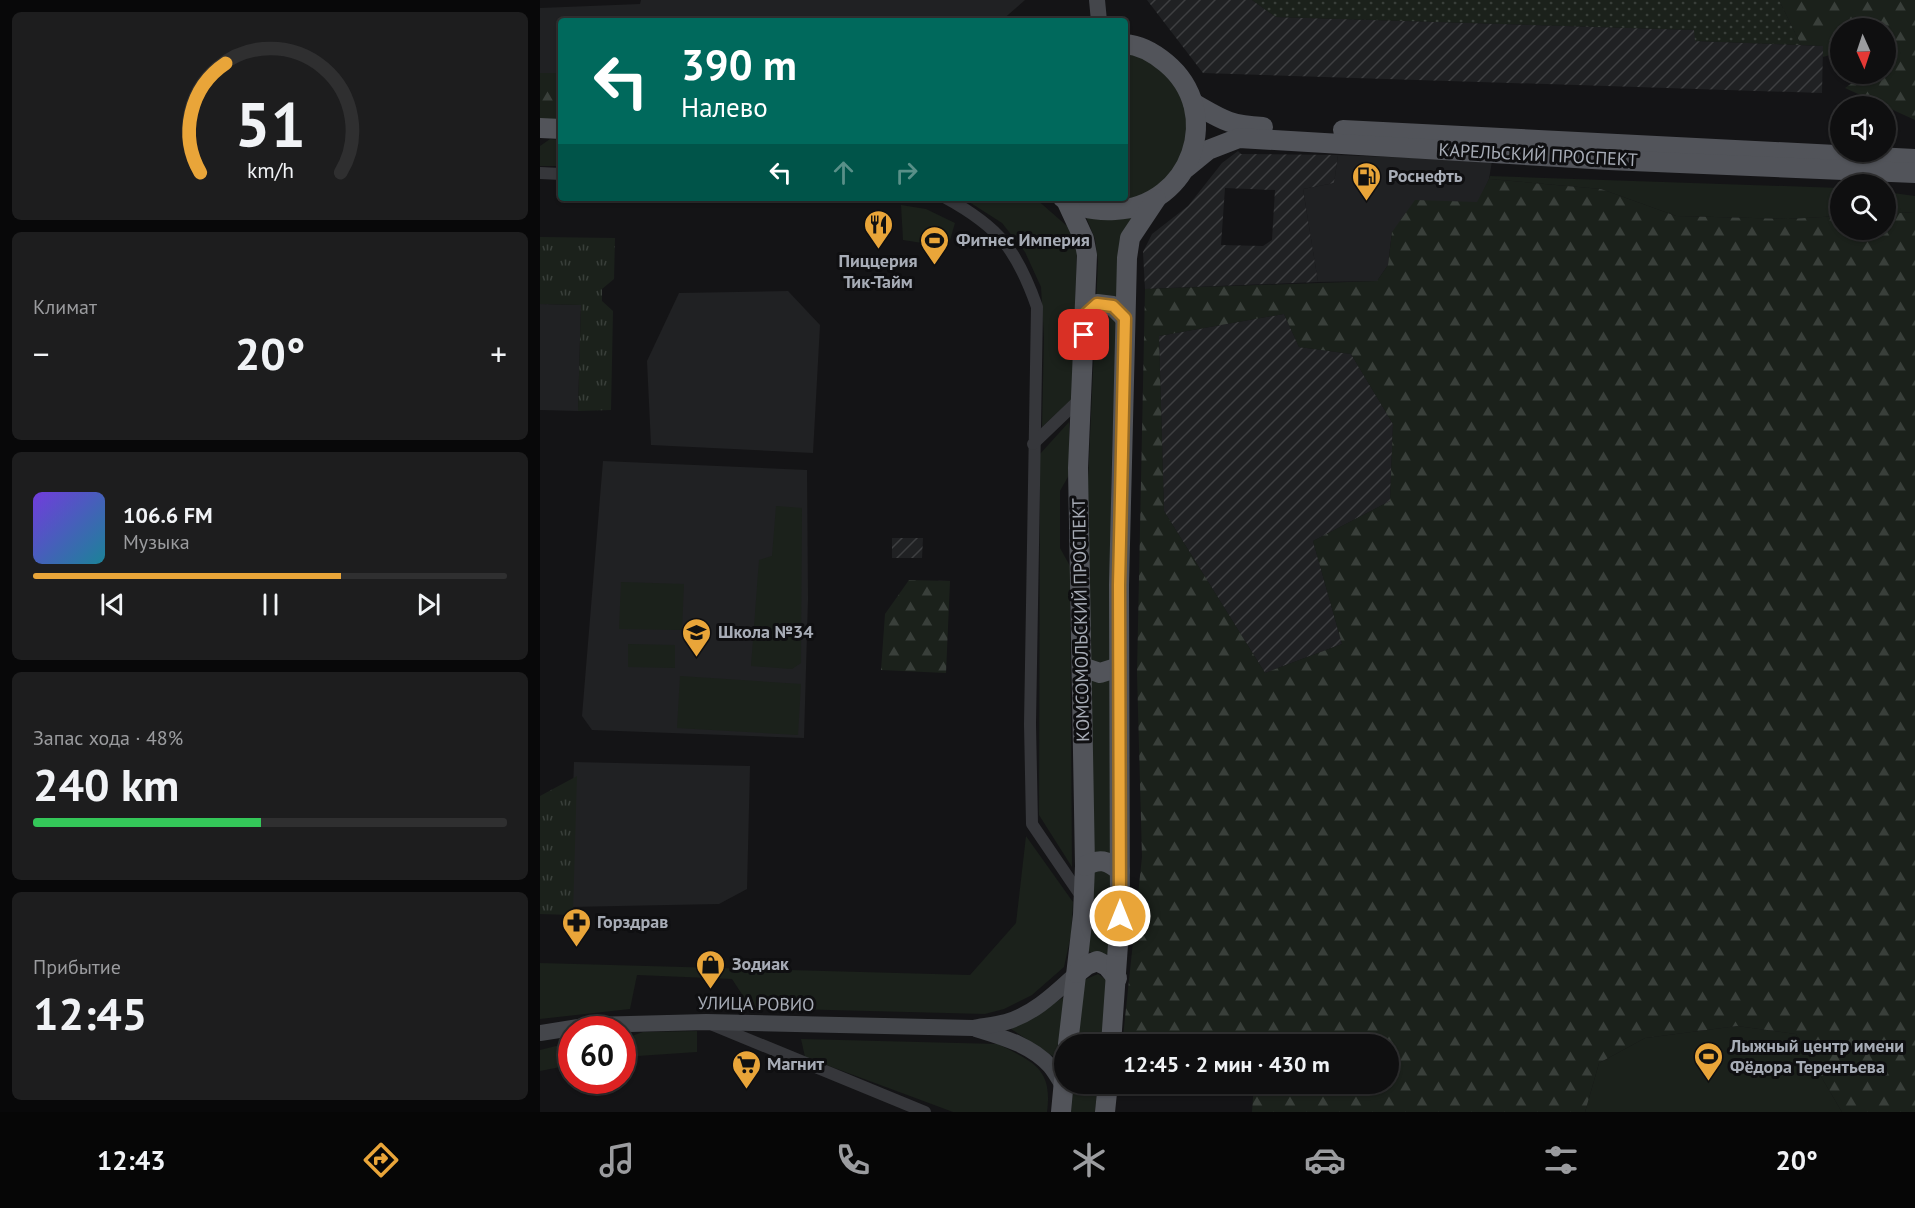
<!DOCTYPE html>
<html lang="ru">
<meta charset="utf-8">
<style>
:root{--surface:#0f0f10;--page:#1d1d1e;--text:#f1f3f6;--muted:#9b9c9f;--line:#2f2f30;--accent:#e9a539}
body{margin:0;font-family:"PT Sans",sans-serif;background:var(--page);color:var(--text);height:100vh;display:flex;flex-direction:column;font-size:22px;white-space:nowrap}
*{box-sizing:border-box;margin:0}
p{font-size:20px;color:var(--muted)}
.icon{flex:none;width:33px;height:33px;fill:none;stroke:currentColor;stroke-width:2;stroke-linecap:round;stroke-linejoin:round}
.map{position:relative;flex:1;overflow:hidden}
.details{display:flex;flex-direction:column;gap:12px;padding:12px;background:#080809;width:540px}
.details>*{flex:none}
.top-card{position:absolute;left:18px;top:18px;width:570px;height:183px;border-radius:6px;box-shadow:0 2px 4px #0004,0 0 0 2px var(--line);background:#00695c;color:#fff;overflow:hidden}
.needle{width:39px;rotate:177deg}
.controls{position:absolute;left:1290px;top:18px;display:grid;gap:12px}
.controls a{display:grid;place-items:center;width:66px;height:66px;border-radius:50%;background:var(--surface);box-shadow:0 2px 4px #0004,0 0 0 2px var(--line);font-size:30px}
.speed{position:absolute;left:18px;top:1016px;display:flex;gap:12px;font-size:30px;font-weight:700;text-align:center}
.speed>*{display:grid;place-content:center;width:78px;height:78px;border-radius:50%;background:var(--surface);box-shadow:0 2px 4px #0004,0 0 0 2px var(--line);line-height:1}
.speed .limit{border:9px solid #d22;background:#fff;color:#111}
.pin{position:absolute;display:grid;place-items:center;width:51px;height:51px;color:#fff;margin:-26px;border-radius:12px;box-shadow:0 3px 9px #0006}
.me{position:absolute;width:66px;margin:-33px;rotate:0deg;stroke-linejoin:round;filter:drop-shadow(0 0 4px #0008)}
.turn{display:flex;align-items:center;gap:21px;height:126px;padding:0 24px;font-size:27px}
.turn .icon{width:78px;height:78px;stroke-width:2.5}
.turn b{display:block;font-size:42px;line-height:51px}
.lanes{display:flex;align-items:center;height:57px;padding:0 24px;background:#0003;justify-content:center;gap:30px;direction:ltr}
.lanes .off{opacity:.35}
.big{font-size:45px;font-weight:600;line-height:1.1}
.details .card{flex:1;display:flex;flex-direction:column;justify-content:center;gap:9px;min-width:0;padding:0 21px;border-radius:9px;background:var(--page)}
.details .dial{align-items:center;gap:0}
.dial svg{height:156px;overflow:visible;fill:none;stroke:var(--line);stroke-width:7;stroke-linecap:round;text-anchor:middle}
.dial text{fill:var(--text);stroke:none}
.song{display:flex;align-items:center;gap:18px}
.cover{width:72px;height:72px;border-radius:9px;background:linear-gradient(135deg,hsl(260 70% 55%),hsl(190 70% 35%))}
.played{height:6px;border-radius:3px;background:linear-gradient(90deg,var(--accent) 65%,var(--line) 65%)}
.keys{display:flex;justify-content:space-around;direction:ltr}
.heat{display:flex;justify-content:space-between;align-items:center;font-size:33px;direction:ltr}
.charge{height:9px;border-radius:4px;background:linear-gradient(90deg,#34c759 48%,var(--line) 0)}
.trip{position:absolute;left:514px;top:1034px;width:345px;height:60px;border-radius:30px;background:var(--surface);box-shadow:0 2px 4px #0004,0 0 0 2px var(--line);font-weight:600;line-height:60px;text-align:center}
.tab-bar{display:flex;height:96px;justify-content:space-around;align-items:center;background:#060606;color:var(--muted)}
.tab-bar .icon{width:42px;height:42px}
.tab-bar .on{color:var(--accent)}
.tab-bar b{font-size:27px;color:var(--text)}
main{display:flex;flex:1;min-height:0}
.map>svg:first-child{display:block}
.built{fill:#202123}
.industrial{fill:url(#industrial-furrows);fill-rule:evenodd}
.grass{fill:#1b211b}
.forest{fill:url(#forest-firs);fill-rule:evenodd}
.park{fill:url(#park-tufts)}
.garden{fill:url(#garden-dots)}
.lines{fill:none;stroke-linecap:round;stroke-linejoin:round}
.street{stroke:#36373b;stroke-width:12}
.secondary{stroke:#44464b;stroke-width:16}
.primary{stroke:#52545a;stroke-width:20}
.route-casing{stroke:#976b25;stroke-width:15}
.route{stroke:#e9a539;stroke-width:10}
.labels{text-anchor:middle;stroke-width:6;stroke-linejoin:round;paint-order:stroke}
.street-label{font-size:18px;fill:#a7acb6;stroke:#0f0f11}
.poi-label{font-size:18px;font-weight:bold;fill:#a7acb6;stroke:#0f0f11;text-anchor:start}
</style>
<main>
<section class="details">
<div class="card dial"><svg viewBox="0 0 100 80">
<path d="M14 69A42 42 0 1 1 86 69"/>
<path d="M14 69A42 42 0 0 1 27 13" stroke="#e9a539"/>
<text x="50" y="56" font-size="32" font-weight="700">51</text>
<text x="50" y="72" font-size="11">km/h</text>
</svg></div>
<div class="card"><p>Климат</p>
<div class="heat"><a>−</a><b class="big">20°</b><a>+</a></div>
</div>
<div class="card">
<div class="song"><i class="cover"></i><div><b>106.6 FM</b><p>Музыка</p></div></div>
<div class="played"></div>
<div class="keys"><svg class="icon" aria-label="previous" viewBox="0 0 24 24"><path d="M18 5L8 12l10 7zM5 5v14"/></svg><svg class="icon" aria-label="pause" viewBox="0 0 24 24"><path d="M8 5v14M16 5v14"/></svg><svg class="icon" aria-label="next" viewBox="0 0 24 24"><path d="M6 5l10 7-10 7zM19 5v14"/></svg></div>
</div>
<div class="card"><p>Запас хода · 48%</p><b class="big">240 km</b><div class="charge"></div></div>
<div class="card"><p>Прибытие</p><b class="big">12:45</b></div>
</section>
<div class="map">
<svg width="1375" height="1112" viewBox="0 0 1375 1112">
<defs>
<pattern id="industrial-furrows" width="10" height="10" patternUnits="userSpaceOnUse" patternTransform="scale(1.5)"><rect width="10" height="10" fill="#202123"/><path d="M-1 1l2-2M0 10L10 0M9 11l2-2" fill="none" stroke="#3e3f41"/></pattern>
<pattern id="forest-firs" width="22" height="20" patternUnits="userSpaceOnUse" patternTransform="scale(1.5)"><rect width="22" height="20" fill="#1b211b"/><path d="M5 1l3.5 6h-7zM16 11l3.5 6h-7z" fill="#393f3a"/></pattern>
<pattern id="park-tufts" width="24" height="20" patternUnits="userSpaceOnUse" patternTransform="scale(1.5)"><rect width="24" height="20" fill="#1b211b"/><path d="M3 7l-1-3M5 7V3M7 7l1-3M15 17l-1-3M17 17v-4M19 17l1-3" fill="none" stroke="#393f3a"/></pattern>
<pattern id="garden-dots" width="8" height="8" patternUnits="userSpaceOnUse" patternTransform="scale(1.5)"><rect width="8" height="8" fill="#1b211b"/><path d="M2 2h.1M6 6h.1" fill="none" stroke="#393f3a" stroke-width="1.8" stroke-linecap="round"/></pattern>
</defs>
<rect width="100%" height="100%" fill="#141416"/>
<g class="built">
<path d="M 101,0 L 485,0 L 461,21 L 21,21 L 21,73 L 0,73 L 0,8 L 100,4 Z"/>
<path d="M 798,155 L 952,161 L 949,179 L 938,202 L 852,232 L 848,265 L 837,281 L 778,282 L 763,189 L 794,183 Z"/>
<path d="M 248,291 L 280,325 L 273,453 L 111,445 L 107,361 L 139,293 Z"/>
<path d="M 0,304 L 41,305 L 38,411 L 0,410 Z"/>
<path d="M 63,461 L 267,470 L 268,599 L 264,738 L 52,730 L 42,716 Z"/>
<path d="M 34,762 L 210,766 L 207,889 L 179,904 L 29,907 Z"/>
</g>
<g class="industrial">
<path d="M 607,0 L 712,0 L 736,17 L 1155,30 L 1155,41 L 1283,46 L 1282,93 L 663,73 Z"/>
<path d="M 698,151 L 701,154 L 798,155 L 794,183 L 763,189 L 778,282 L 605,289 L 603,252 L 612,234 L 648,206 L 682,163 ZM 685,188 L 735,190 L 732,240 L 723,246 L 681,245 Z"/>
<path d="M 744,314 L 759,347 L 811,354 L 853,424 L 850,501 L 773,541 L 802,644 L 725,673 L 624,511 L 619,336 Z"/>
<path d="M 352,538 L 383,538 L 382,558 L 352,558 Z"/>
</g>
<g class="grass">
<path d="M 585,51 L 624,67 L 641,88 L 648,113 L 645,148 L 635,168 L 619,186 L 606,195 L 568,204 L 541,198 L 585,198 Z"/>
<path d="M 10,139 L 21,140 L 21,166 L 0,166 L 0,146 Z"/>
<path d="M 950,176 L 1300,188 L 1300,216 L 1248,219 L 1136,216 L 1061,189 L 949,179 Z"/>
<path d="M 1346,192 L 1375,196 L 1375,212 L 1346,214 Z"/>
<path d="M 423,198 L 495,198 L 527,226 L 537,247 L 532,399 L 502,427 L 504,337 L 501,287 L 485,252 L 462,223 Z"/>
<path d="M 361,205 L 386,209 L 415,223 L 408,247 L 363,240 Z"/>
<path d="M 545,214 L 569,220 L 594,217 L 579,260 L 571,483 L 571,679 L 575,858 L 553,855 L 548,481 L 558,261 L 555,239 Z"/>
<path d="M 529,422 L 529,475 L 520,491 L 520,548 L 530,566 L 532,867 L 499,815 L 500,454 Z"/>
<path d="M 236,506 L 262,508 L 261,663 L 252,669 L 211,666 L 219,560 L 232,556 Z"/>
<path d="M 81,582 L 144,584 L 142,630 L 79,629 Z"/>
<path d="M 88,644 L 135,645 L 135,668 L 88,667 Z"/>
<path d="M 140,676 L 261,684 L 258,735 L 137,728 Z"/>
<path d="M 486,836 L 533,902 L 531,935 L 524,967 L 492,995 L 464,1009 L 445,1014 L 211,1008 L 192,979 L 97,975 L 90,1009 L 0,1019 L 0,963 L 430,975 L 476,923 Z"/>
<path d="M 564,868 L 573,874 L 572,911 L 552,910 L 554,870 Z"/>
<path d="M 549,926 L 571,926 L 570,953 L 559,956 L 548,951 Z"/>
<path d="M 558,974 L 569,982 L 562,1044 L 538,1044 L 544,980 Z"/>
<path d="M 524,997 L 517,1059 L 471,1029 Z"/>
<path d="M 1197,1026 L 1256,1034 L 1302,1112 L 1045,1112 L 1059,1063 L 1105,1038 Z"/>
<path d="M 157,1031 L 157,1052 L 83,1057 L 83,1039 L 103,1032 Z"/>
<path d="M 261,1039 L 458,1044 C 493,1062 513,1068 507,1112 L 413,1112 L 265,1057 Z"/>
<path d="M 31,1045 L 31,1065 L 0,1071 L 0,1050 L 16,1046 Z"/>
<path d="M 534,1083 L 558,1083 L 555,1112 L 531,1112 Z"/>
</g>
<g class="forest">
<path d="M 1239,0 L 1375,0 L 1375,120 L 1305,88 L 1325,74 L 1346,74 L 1346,28 L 1300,28 L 1300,52 L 1283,57 L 1283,46 L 1261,45 Z"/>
<path d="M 0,73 L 21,73 L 21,121 L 0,120 Z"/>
<path d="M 949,179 L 1061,189 L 1136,216 L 1248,219 L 1300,216 L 1300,230 L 1346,230 L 1346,214 L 1375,212 L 1375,1112 L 1302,1112 L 1256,1034 L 1197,1026 L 1105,1038 L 1059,1063 L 1045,1112 L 712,1112 L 714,1083 L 849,1083 L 849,1044 L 631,1044 L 583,1037 L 602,857 L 597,673 L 605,289 L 837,281 L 848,265 L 852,232 L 875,200 L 937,202 ZM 744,314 L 759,347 L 811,354 L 853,424 L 850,501 L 773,541 L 802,644 L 725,673 L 624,511 L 619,336 Z"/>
<path d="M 369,580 L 410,581 L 406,673 L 341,670 L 345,614 Z"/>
</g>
<g class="park">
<path d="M 0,237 L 75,238 L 74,279 L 62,289 L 62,301 L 73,311 L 71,410 L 38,411 L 41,305 L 0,304 Z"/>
<path d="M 37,776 L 33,915 L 0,914 L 0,796 Z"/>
</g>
<path class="garden" d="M 712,0 L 1239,0 L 1261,45 L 1155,41 L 1154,30 L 736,17 Z"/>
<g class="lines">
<g class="street">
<path d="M 0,173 L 21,174"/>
<path d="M 406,198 C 459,227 477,250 497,307 L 490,724 L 492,824 L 543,899"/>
<path d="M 493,444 L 541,398"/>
<path d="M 173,1025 L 385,1112"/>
</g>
<g class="secondary">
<path d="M 557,0 L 559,21"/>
<path d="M 436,1029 C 462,1037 491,1045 510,1066 C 515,1072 519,1079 523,1086"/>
<path d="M 0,1033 L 51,1025 L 166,1022 L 433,1028 C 443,1026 455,1025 466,1022 C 494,1014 516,992 537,973"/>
</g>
<g class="primary">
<path d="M 653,103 C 683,120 688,125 723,127"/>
<path d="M 0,128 L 21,129"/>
<path d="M 803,130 L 1375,159"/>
<path d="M 646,168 L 668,150 L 699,138 L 1069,160 L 1375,173"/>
<path d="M 523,198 C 538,208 557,211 575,210 C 651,207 685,112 626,63 C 614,53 600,45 585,44"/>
<path d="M 526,200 L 544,239 L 547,255 L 538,468 L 545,866 L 543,915 L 528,1044"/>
<path d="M 545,314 L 557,304 L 573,306 L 585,318"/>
<path d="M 542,667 L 560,673 L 579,667"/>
<path d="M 545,866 C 559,858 568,860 580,871"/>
<path d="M 537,973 L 547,965 L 557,961 L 567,966 L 577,978"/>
<path d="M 571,1044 L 580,916 L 579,585 L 587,258 L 590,238 L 616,199"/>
<path d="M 521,1112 L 525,1070"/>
<path d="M 565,1112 L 568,1083"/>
</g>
</g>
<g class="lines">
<defs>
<path id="route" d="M 544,335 L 546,314 L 557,304 L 573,306 L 585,318 L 579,585 L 580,916"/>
</defs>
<use href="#route" class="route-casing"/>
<use href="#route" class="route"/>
</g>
<defs>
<symbol id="fuel-pin" viewBox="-11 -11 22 30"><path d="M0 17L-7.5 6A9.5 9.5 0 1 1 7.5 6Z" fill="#e9a539" stroke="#0f0f11"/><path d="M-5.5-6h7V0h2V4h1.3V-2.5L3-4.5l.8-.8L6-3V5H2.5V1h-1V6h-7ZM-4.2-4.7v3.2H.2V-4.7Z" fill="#111"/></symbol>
<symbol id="restaurant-pin" viewBox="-11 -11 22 30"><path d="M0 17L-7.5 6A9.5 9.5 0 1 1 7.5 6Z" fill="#e9a539" stroke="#0f0f11"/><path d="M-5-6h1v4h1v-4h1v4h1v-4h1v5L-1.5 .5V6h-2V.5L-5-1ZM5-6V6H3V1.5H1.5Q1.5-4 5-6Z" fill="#111"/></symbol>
<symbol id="stadium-pin" viewBox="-11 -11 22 30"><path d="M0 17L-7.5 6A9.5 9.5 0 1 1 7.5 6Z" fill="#e9a539" stroke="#0f0f11"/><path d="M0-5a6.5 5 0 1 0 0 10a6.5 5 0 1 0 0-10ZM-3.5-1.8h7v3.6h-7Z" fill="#111"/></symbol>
<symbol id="school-pin" viewBox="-11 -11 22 30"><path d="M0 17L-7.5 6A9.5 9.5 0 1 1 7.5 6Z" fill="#e9a539" stroke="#0f0f11"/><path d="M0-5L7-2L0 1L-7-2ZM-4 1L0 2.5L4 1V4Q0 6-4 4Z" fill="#111"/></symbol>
<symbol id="pharmacy-pin" viewBox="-11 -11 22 30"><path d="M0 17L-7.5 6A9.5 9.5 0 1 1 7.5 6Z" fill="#e9a539" stroke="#0f0f11"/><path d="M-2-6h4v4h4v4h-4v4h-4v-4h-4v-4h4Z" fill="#111"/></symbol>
<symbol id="shop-pin" viewBox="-11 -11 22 30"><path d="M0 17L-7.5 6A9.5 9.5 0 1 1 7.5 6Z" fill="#e9a539" stroke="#0f0f11"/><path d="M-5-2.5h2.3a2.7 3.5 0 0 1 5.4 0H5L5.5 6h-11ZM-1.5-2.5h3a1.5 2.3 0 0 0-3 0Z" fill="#111"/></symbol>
<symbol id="supermarket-pin" viewBox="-11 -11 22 30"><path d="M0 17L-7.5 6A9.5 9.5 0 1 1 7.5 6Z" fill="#e9a539" stroke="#0f0f11"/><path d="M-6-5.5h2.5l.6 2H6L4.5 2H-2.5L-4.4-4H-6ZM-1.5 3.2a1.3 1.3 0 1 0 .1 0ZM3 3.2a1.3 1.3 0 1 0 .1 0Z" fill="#111"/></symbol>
</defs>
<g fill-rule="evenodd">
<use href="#fuel-pin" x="810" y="160" width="33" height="45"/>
<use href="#restaurant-pin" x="322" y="208" width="33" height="45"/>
<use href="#stadium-pin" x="378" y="224" width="33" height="45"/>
<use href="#school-pin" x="140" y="616" width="33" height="45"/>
<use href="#pharmacy-pin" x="20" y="906" width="33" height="45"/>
<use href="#shop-pin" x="154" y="948" width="33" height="45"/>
<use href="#stadium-pin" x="1152" y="1040" width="33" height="45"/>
<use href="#supermarket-pin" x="190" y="1048" width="33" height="45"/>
</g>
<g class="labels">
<g class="street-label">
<text transform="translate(998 155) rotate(3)" y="6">КАРЕЛЬСКИЙ ПРОСПЕКТ</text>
<text transform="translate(541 620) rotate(-91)" y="6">КОМСОМОЛЬСКИЙ ПРОСПЕКТ</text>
<text transform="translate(216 1004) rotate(1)" y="6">УЛИЦА РОВИО</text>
</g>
<g class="poi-label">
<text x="848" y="182">Роснефть</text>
<text x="416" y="246">Фитнес Империя</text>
<text x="338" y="267" text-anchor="middle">Пиццерия<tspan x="338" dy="21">Тик-Тайм</tspan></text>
<text x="178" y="638">Школа №34</text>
<text x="57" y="928">Горздрав</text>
<text x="192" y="970">Зодиак</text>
<text x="1190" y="1052">Лыжный центр имени<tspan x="1190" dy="21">Фёдора Терентьева</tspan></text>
<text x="227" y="1070">Магнит</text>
</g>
</g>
</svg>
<div class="controls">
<a><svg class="needle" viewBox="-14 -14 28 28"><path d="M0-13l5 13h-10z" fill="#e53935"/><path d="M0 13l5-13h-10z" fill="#9b9c9f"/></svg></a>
<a><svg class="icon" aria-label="sound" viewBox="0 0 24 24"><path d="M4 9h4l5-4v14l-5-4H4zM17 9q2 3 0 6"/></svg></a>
<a><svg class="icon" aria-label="search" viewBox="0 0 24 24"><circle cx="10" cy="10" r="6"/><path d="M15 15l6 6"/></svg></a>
</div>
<div class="speed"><div class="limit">60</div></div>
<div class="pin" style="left:544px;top:335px;background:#d93025"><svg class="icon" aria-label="arrive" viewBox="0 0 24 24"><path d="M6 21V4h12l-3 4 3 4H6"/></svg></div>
<svg class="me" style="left:580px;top:916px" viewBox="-20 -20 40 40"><circle r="17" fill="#e9a539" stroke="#fff" stroke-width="3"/><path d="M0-11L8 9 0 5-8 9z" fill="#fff"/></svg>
<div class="trip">12:45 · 2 мин · 430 m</div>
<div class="top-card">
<div class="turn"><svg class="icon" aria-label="left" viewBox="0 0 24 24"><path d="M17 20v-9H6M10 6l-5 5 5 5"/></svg><div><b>390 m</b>Налево</div></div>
<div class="lanes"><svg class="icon" aria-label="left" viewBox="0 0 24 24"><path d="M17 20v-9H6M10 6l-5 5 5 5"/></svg><svg class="icon off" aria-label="ahead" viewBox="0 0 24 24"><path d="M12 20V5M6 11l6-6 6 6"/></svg><svg class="icon off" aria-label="right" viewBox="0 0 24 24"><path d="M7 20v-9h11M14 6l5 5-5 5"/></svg></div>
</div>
</div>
</main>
<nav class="tab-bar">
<b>12:43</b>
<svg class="icon on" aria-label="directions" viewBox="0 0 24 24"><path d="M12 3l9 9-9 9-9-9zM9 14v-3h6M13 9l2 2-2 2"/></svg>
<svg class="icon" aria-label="music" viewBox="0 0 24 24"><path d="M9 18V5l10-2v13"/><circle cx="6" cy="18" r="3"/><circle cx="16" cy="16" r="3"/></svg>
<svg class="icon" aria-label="phone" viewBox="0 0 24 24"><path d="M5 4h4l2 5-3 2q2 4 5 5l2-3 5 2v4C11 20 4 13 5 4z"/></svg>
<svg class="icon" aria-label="climate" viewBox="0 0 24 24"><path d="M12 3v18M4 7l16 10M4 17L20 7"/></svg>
<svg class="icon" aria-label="car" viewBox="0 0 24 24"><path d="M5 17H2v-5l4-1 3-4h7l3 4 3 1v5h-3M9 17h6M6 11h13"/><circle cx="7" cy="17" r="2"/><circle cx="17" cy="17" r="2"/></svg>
<svg class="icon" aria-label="filters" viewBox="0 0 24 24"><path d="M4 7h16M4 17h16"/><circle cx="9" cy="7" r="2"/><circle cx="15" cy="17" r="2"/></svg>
<b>20°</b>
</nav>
